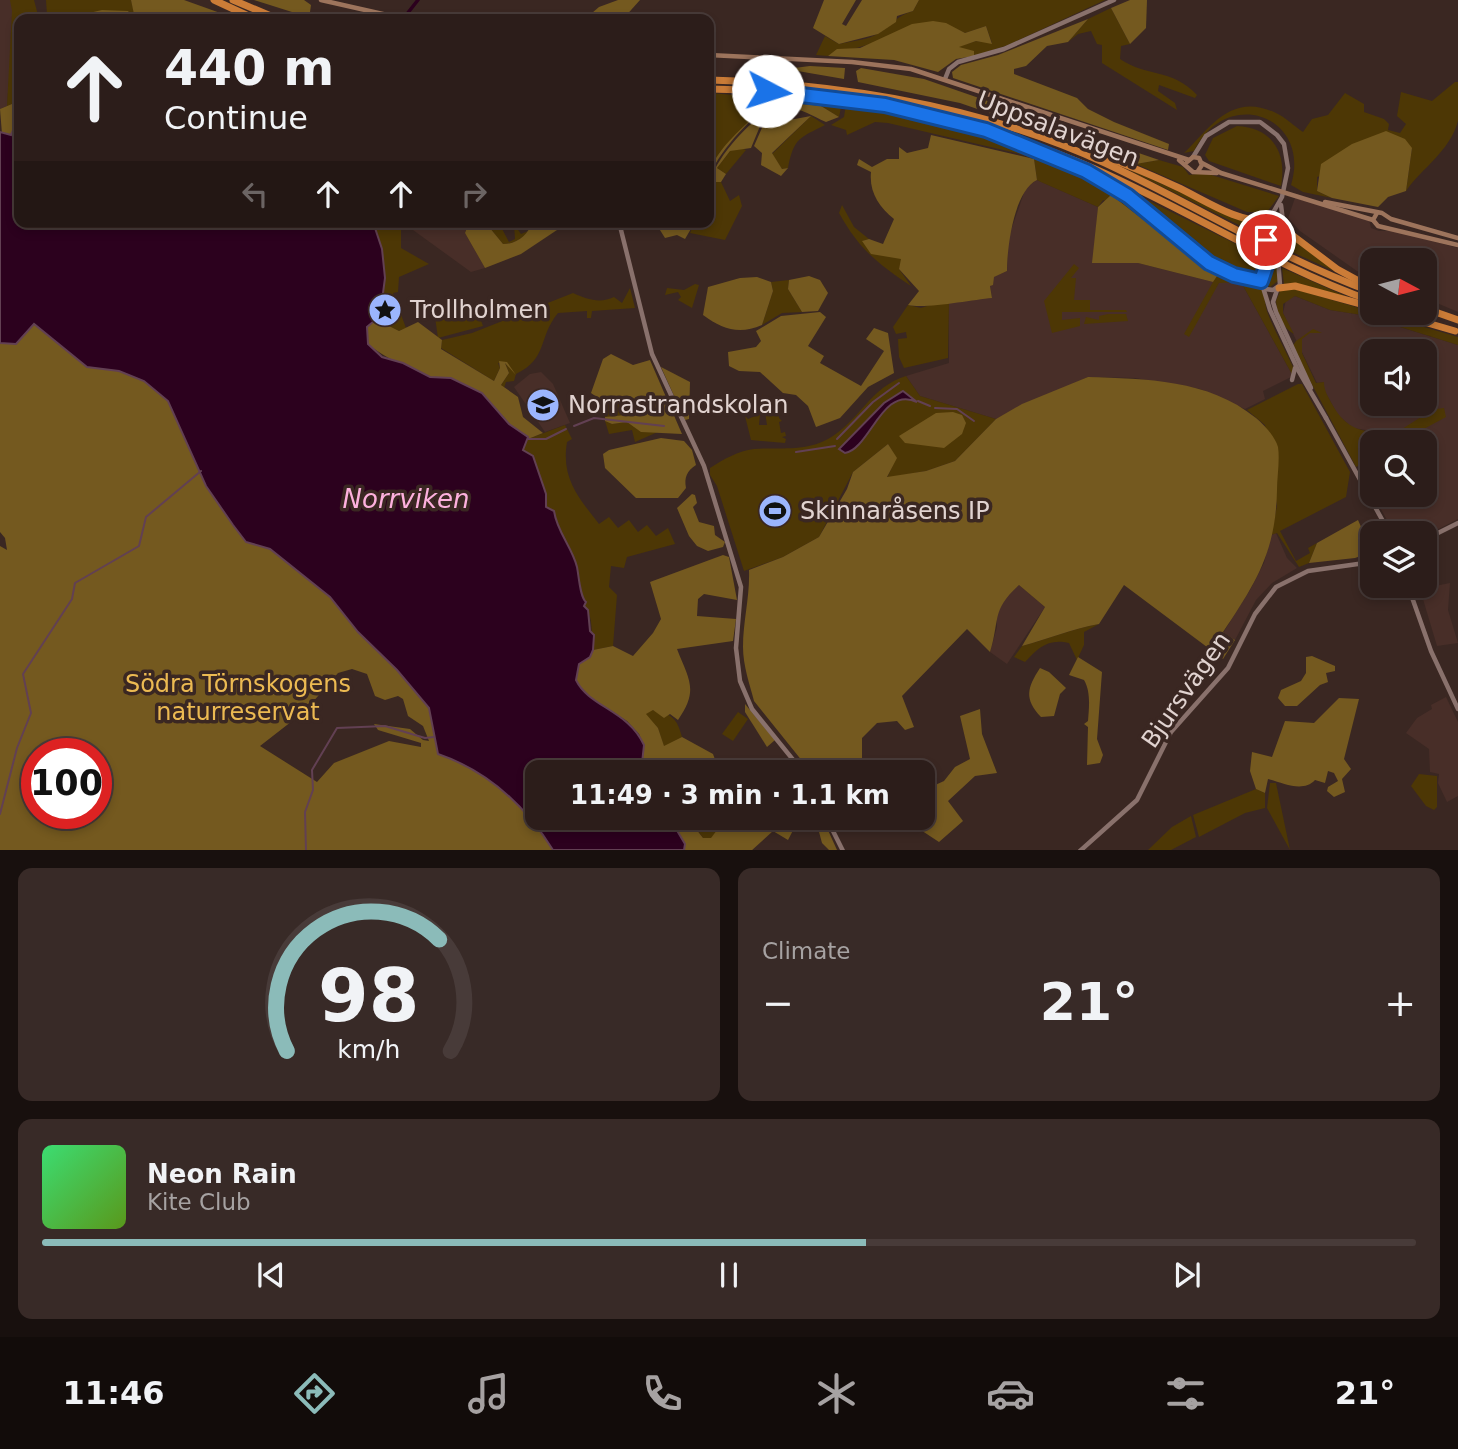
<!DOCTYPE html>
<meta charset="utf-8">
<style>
:root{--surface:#2c1d1a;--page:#382a27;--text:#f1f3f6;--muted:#a6a2a2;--line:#483b39;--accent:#8bbbb9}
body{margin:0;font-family:"DejaVu Sans",sans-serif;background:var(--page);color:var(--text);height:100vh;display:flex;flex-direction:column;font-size:26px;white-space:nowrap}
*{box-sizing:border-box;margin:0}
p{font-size:23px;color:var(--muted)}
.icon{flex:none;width:38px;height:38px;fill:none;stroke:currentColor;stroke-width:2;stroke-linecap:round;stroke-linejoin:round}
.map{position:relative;height:850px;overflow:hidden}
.panel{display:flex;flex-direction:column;gap:18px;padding:18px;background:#18100e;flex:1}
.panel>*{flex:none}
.top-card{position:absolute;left:14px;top:14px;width:700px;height:214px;border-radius:14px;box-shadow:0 4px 10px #0003,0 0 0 2px var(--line);background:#2c1d1a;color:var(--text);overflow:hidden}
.needle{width:46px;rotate:97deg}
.fabs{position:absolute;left:1360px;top:248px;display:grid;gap:14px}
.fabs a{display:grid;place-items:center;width:77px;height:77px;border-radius:14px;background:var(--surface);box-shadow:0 4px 10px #0003,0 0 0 2px var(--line);font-size:35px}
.speed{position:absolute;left:21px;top:738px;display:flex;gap:14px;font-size:35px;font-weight:700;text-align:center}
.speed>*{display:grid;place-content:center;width:91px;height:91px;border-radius:50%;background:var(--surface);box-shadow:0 4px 10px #0003,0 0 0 2px var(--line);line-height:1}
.speed .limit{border:10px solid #d22;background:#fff;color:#111}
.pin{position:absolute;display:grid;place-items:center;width:60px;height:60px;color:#fff;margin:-30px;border:4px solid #fff;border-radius:50%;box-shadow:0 2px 7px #0007}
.me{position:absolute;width:77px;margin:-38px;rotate:95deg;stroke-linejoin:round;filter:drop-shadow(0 0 5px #0008)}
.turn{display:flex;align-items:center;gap:24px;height:147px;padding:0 35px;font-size:32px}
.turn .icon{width:91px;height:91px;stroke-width:2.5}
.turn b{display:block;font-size:49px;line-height:60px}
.lanes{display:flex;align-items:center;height:66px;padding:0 35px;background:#0003;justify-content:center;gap:35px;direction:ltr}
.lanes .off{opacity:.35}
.big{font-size:52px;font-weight:800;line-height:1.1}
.panel .tile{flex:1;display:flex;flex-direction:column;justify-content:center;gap:10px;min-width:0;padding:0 24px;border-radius:14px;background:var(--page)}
.panel .dial{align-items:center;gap:0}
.dial svg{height:182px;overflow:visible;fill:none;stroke:var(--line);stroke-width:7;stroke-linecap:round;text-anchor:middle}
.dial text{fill:var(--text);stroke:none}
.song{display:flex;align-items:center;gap:21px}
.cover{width:84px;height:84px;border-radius:10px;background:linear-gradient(135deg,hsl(140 70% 55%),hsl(90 70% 35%))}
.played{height:7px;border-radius:4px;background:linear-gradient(90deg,var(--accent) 60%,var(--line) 60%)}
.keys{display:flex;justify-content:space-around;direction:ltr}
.heat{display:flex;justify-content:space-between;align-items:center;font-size:38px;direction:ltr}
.panel .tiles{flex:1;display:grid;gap:18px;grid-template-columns:1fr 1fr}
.tile:last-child{grid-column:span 2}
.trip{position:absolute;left:525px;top:760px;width:410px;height:70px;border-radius:14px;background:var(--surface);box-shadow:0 4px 10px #0003,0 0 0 2px var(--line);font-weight:800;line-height:70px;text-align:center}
.tabs{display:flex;height:112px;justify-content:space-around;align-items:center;background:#120c0a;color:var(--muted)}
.tabs .icon{width:49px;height:49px}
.tabs .active{color:var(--accent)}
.tabs b{font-size:32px;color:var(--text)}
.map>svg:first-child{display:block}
.built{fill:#482e28;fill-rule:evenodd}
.green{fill:#4d3705}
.forest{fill:#74591f;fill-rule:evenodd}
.water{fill:#2c011e;stroke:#624053;stroke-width:2}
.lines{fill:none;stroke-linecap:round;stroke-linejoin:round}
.stream{stroke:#624053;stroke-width:2}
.canal{stroke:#2c011e;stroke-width:3.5}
.tertiary{stroke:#89716c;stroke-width:4.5}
.secondary{stroke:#9d745c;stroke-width:4.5}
.motorway{stroke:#cb7c37;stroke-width:7}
.route-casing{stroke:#114b97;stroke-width:18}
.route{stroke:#1a73e8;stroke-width:12}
.labels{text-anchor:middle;stroke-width:7;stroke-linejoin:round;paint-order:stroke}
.street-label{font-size:24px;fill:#e1d3d0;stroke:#3a2722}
.poi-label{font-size:24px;fill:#e1d3d0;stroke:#3a2722;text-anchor:start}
.park-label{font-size:24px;fill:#ecba52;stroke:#3a2722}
.water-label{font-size:26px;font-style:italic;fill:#fdb0dd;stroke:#3a2722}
</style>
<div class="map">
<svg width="1458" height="851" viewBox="0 0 1458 851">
<rect width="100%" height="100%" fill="#3a2722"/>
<g class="built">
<path d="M 0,0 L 15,0 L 7,106 L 0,109 Z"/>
<path d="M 1037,180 L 1098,207 L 1093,263 L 1138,263 L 1213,282 L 1241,282 L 1293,376 L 1263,391 L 1265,399 L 1245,409 L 1200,389 L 1135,378 L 1088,377 L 996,419 L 920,396 L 906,376 L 949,363 L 949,302 L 992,297 L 990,286 L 993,277 L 1007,271 L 1008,239 L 1026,187 Z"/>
<path d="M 1295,198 L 1369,220 L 1371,228 L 1379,231 L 1395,231 L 1458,248 L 1458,312 L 1425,298 L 1424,261 L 1372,261 L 1372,277 L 1357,271 L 1300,231 L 1288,218 Z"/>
<path d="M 402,222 L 469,222 L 465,233 L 485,268 L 471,272 Z"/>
<path d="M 1295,296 L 1330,310 L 1362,315 L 1458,345 L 1458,519 L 1425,536 L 1424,534 L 1395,534 L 1373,495 L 1424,495 L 1424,443 L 1395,443 L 1392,434 L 1353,428 L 1338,415 L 1324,390 L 1324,382 L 1317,383 L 1283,313 L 1286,300 ZM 1372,352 L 1424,352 L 1424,404 L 1372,404 Z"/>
<path d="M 541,372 L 553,384 L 570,423 L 545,432 L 514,387 L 530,374 Z"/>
<path d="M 1276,533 L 1287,558 L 1297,568 L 1272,583 L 1256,600 L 1235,640 L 1223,633 L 1250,590 L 1264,563 L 1271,535 Z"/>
<path d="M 1450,583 L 1448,610 L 1458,643 L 1437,646 L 1420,589 Z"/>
<path d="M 1019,585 L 1045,607 L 1007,664 L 990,652 L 997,627 L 996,613 L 1003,600 Z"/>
<path d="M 1446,697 L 1458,722 L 1458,796 L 1447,802 L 1438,783 L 1439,774 L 1430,772 L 1429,749 L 1406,733 L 1417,718 L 1432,709 L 1431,705 Z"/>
</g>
<g class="green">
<path d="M 10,0 L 34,0 L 39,19 L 19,19 L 19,70 L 15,72 L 19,79 L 19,101 L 7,106 L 12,11 Z"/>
<path d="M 46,0 L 131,0 L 136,19 L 128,11 L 54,19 L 47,15 Z"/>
<path d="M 919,0 L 1105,0 L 1008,45 L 974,56 L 957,47 L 976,41 L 992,43 L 986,26 L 965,33 C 919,9 906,34 863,46 C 846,52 845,46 828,56 L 816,55 L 825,36 L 839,44 C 852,41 869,40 879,33 C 892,24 897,16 913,11 Z"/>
<path d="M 1111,8 L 1130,44 L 1121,46 L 1120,59 C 1146,77 1172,68 1197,95 L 1195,98 L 1159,85 L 1158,91 L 1175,103 L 1177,110 L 1102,63 L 1102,45 L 1097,44 L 1091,31 L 1078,34 L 1068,42 L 1088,19 Z"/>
<path d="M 1455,82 L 1458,82 C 1458,94 1458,110 1458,121 C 1450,151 1422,168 1406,191 L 1412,148 L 1317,177 L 1317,191 L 1332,198 L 1303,192 L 1291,185 C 1312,116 1227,85 1194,151 L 1184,153 C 1209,129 1231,91 1276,113 C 1285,117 1294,126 1303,132 L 1312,119 L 1328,115 L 1345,93 L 1364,104 L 1364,112 L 1384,119 L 1389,124 L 1388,130 L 1400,133 L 1406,124 L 1397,116 L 1401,92 L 1432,101 Z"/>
<path d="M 709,93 L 842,103 L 839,117 L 821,106 L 755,99 L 755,115 L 720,152 L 709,172 Z"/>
<path d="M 846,104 C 935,120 1035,141 1112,190 C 1144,210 1169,239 1200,260 C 1216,271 1248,276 1258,284 C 1266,291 1264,305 1268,314 C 1275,332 1285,349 1293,367 L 1293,376 L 1241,282 L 1219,283 L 1189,337 L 1184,334 L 1218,273 L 1204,267 L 1132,210 L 1103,200 L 1098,207 L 1041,182 L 1037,180 L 1034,159 L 1020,154 L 888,123 L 875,122 L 847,135 L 846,130 L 831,125 L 844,117 Z"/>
<path d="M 811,116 L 825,125 C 800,138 794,137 788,168 L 782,169 L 772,154 Z"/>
<path d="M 1237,126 C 1273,128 1287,153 1281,186 L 1209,161 L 1205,155 L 1213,138 Z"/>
<path d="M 741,148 L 746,150 L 726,174 L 717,168 L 730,151 Z"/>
<path d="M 1159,160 L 1183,167 L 1189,175 L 1205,173 L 1279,196 L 1267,212 L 1247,212 L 1136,164 Z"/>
<path d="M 1115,163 L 1233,216 L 1264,222 L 1265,238 Z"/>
<path d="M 1107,180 L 1266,259 L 1260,278 L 1215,263 Z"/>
<path d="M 709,181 L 721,182 L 730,201 L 739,195 L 742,206 L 725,240 L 690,233 L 695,222 L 709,222 Z"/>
<path d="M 842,205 L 854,227 L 869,239 L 863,241 L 902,259 L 899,269 L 911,286 C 877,263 859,249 839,213 Z"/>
<path d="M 382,222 L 401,222 L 401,248 L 429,264 L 399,277 L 398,292 L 393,293 L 406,328 L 399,331 L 383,324 L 392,305 L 381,293 L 385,268 L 375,228 Z"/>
<path d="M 485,222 L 507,222 L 501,227 L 509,242 L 515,239 L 514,224 L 521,234 L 528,231 L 527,223 L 533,222 C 527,235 518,244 503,244 Z"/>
<path d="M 1275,222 L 1281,229 L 1276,241 L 1278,281 L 1270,287 L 1264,283 L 1270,252 L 1267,228 Z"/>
<path d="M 1286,235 L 1345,276 L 1281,247 Z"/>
<path d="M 1074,264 L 1079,268 L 1071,278 L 1076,278 L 1074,300 L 1090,300 L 1090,310 L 1126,310 L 1127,312 L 1062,312 L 1062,320 L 1080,318 L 1080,326 L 1052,333 L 1044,301 Z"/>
<path d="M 1282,268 L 1359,302 L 1295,283 L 1284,284 Z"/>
<path d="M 789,280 L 788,289 L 802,312 L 782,313 L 762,325 L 773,291 L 771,282 Z"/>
<path d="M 695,284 L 699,285 L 692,308 L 678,300 L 681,297 L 678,292 L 665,295 L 667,288 L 684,290 Z"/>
<path d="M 1288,287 L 1458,337 L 1458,345 L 1362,315 L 1330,310 L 1295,296 L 1283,304 L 1283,313 L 1294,334 C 1282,328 1277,313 1276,301 L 1281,289 Z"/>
<path d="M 630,288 L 635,308 L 592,311 L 591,318 L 587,318 L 587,311 L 558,313 C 538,337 548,359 516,374 L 514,381 L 506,382 L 504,388 L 501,385 L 509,373 L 505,362 L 498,363 L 500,368 L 494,381 L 441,348 L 442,340 L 472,333 L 573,293 C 586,299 600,304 614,297 L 622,303 Z"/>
<path d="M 939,302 L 949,302 L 948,358 L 904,368 L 899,357 L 898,339 L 907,338 L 906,332 L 896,334 L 893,327 L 908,305 L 921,308 Z"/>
<path d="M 476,307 L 483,326 L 438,338 L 435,317 Z"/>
<path d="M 1108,314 L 1126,314 L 1128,321 L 1084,324 L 1086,317 L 1099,320 L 1099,316 Z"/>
<path d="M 1313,329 L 1322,333 L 1310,333 L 1302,339 L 1302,353 L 1316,383 L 1324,382 C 1324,391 1328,396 1332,404 C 1355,446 1384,423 1398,440 L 1395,443 L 1372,443 L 1372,458 L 1356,467 L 1292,347 L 1296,341 Z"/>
<path d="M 906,376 L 920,396 L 996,419 L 955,461 L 926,471 L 887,478 L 896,458 L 888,444 L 853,472 L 819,537 L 783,557 L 744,571 L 717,486 L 710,475 L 710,468 C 724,459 738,451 754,449 C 780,447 804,452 828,439 C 858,423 871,386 906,376 Z"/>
<path d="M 1298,384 L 1302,384 L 1350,472 L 1346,497 L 1280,531 L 1296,561 L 1310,553 L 1308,548 L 1317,543 L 1309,563 L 1299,567 L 1277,533 L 1271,535 L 1277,506 L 1265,425 L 1247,410 Z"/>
<path d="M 762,394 L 767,411 L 775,411 L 774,406 L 778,405 L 779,418 L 782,421 L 779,422 L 781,433 L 785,432 L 786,436 L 782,437 L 786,439 L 785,443 L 751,440 L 745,416 L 748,419 L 760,414 L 759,425 L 767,425 Z"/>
<path d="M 623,397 L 648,409 L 635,414 L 605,417 L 595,402 L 609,404 Z"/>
<path d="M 1444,408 L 1446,417 L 1407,438 L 1402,429 L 1421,417 L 1421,411 Z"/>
<path d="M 605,421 L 612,424 L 627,422 L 645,430 L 660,431 L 635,442 L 632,430 L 609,434 Z"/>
<path d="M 565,425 L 572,439 L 567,442 C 561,478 578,497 599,524 L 609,517 L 618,528 L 629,520 L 638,532 L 647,525 L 656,536 L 668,528 L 675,544 L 627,557 L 624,568 L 611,566 L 609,587 L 617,595 L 613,646 L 593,650 C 591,636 594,615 584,606 L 586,601 L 582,598 L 578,569 L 554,514 L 546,507 L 533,456 L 523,450 L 528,439 Z"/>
<path d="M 1099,624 L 1084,632 L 1084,645 L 1077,660 L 1069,643 C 1048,638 1038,648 1025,662 L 1014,657 L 1022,646 C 1048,639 1072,629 1099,624 Z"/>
<path d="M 652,710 C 672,714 677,718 682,737 L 664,747 L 658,728 L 645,714 Z"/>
<path d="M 738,712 L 748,719 L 733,741 L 722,734 Z"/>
<path d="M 1419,774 L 1437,776 L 1437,807 L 1434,810 L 1426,806 L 1411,786 Z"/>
<path d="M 1270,783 L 1276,783 L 1290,850 L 1267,808 Z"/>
<path d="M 1256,789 L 1265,793 L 1265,808 L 1245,813 L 1199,837 L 1193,815 Z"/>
<path d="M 1191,816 L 1196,837 L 1171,850 L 1148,850 L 1172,827 Z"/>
<path d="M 698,817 L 719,817 L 724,822 L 712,838 L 703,838 L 696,828 Z"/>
</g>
<g class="forest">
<path d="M 131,0 L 184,0 L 237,19 L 63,19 L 102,10 L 128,11 L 135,19 Z"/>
<path d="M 254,0 L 304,0 L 311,5 L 309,19 L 301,19 L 292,12 Z"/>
<path d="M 618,0 L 640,0 L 623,19 L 585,19 L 599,7 Z"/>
<path d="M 824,0 L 856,0 L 842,24 L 846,26 L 862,0 L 919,0 L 913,11 L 897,16 L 896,22 L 878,34 L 839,44 L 813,28 Z"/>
<path d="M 1130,0 L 1147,0 L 1146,28 L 1130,44 L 1111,8 Z"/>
<path d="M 1088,19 L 1068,42 L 1047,46 L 1026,66 L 1014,69 L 1014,74 L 1077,98 L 1088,109 L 1114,122 L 1169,144 L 1168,150 L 953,78 L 952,72 L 961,65 L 998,55 Z"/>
<path d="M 933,21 L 946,23 L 965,33 L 986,26 L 992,44 L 976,41 L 959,47 L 974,51 L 974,56 L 956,59 L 938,72 L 894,60 L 828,56 L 837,49 L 860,48 L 912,24 Z"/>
<path d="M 810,66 L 845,68 L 844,79 L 786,69 Z"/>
<path d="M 861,68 L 924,79 L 1159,160 L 1136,164 L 960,103 L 858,82 L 856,71 Z"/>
<path d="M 755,99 L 821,106 L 839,117 L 826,122 C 812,116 802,108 785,108 C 779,109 768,110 763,112 C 747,119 709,165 709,181 C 709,155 738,133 755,115 Z"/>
<path d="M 19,101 L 19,127 L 14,128 L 11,135 L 2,134 L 0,109 Z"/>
<path d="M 777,111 L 784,121 L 811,116 L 772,153 L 782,169 L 788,168 L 781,176 L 761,165 L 762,153 L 754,146 L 765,121 Z"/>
<path d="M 765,114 L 751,148 L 730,151 L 717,168 L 726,174 L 721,182 L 711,182 C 712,163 748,122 765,114 Z"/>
<path d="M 1386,131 L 1405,139 L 1412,148 L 1406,191 L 1388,197 L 1378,207 L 1332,198 L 1317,191 L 1321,164 L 1352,144 Z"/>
<path d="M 931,135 L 1034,159 L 1037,180 C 1014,191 1007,247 1007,271 L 994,277 L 993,285 L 990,286 L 992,298 C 971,300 926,309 908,305 L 919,291 L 899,269 L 901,259 L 871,254 L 862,241 L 869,239 L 883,244 L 894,219 C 879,207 869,192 871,172 L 857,165 L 859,159 L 872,167 L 887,159 L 899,159 L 899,147 L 907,153 L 928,148 Z"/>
<path d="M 1111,195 L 1204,266 L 1219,273 L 1213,282 L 1138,263 L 1092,263 L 1098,207 Z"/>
<path d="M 469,222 L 485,222 L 503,244 C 518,244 527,235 533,222 L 569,222 L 521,254 L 485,268 L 465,233 Z"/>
<path d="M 655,222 L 695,222 L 685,239 L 677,235 L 665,238 Z"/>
<path d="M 809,276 L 820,280 L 828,293 L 818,311 L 802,312 L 788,289 L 789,280 Z"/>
<path d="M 757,277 L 771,282 L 773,291 L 762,325 C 739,335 722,329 703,315 L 708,287 L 740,278 Z"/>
<path d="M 820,312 L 826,317 L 808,346 L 824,356 L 820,363 L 861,386 L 884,351 L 866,339 L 874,328 L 888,333 L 894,373 L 868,387 L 840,418 L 816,427 L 808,406 L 796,395 L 783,393 L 760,372 L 739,371 L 729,366 L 728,352 L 756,347 L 761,341 L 756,331 L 781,316 Z"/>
<path d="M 375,319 L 399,331 L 418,322 L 442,340 L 441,349 L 494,381 L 500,368 L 499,361 L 507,362 L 516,375 L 505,363 L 509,373 L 501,385 L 518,397 L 523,417 L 543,433 L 528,439 C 522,431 514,429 508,422 C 491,402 478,389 452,379 C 445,376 438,378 431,377 C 416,374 379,354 368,344 L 367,327 Z"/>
<path d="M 34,324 L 87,367 L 119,371 L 144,381 L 168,401 L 206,486 L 233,525 L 246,542 L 270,549 L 330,597 L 358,632 L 397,670 L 429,708 L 438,754 C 488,771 526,806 553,850 L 0,850 L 0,546 L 7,550 L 5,538 L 0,532 L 0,343 L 16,344 ZM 352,669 L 367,674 L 375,696 L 385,700 L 398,696 L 403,699 L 408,716 L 423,726 L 429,741 L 423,740 L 410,729 L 374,724 L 378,730 L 421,743 L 421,747 L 389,741 L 334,763 L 317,782 L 260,746 L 305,711 L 338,673 ZM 37,754 L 96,754 L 96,814 L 37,814 Z"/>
<path d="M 611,354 L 633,365 L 650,360 L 682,434 L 641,432 L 627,422 L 612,424 L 605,421 L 605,417 L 635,414 L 646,409 L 623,397 L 601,400 L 591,393 L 603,359 Z"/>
<path d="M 661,367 L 690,382 L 689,419 L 685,420 Z"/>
<path d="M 1088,377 C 1146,379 1208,379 1256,418 C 1264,425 1275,436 1278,447 C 1280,460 1277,477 1277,490 C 1276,551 1256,583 1223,632 L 1235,640 L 1223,659 L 1124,585 L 1099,624 C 1072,629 1048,639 1022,646 L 1045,607 L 1019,585 C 991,610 1000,620 990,652 L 967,629 L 902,696 L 914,727 L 905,730 L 897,721 L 877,723 L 862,738 L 862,762 L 865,772 L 843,772 L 841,767 L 835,772 L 811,772 L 754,701 C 750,685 743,666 743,647 C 743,621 750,597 749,570 L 783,557 L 819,537 L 847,489 L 853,472 L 888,444 L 897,458 L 887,477 L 926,471 L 955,461 L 996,419 L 1022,404 Z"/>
<path d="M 953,412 L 962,415 L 966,423 L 962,434 L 944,448 L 905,443 L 899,436 L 936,413 Z"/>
<path d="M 661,438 L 684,441 L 692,450 L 696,465 C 687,471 684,477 686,488 L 678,498 L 636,498 L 605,468 L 603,454 L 609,450 Z"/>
<path d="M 692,494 L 695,495 L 697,503 L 693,507 L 699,522 L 714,526 L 715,535 L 725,542 L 723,547 L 708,551 L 697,546 L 689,536 L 677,508 Z"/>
<path d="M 1358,520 L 1362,529 L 1372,535 L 1372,552 L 1355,558 L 1309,563 L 1317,543 Z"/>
<path d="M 723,555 L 729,557 L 737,600 L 704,594 L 698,599 L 697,616 L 736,619 L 733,641 L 677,649 C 689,680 699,690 678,720 L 670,714 L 664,718 L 653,710 L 646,714 L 658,728 L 664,746 L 682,737 L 713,754 L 717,765 L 729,772 L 677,772 L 670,768 L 668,772 L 641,772 L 644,745 L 639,734 L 627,721 L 585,694 L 576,680 L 579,664 L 590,657 L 593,650 L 613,646 L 633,656 L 653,633 L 661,619 L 650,582 Z"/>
<path d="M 1312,656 L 1335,666 L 1335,671 L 1326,673 L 1328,682 L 1320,685 L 1297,706 L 1285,706 L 1278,698 L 1281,690 L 1301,681 L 1306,673 L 1306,657 Z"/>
<path d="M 1078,657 L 1102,672 L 1097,739 L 1103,755 L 1100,763 L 1087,765 L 1088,727 L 1084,724 L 1088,721 C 1089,707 1091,692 1084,680 L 1069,675 Z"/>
<path d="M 1040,668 L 1049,672 L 1066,688 L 1060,694 L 1054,716 L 1041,717 C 1024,699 1027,688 1040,668 Z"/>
<path d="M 1339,698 L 1359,699 L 1344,759 L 1351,769 L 1342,779 L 1345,792 L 1334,797 L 1327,791 L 1328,787 L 1338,781 L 1334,773 L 1328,771 L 1325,783 L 1315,780 C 1303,793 1283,783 1268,779 L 1265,793 L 1256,789 L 1250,771 L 1252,752 L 1272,757 L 1285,721 L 1314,723 Z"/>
<path d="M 745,704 L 775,740 L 767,747 L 745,712 Z"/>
<path d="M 980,709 L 982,734 L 997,773 L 975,776 L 948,801 L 963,821 L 939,842 L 901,817 L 922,817 L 922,791 L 944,781 L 955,767 L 970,759 L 960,716 Z"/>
<path d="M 669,817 L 698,817 L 696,829 L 703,838 L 711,838 L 723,822 L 719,817 L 800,817 L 788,840 L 773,831 L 751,851 L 684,850 L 685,843 Z"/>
<path d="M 815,817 L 822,817 L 837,850 L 829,850 L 822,843 Z"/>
</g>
<g class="water">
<path d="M 19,127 L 19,222 L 373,222 L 382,249 L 385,278 L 380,316 L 367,327 L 368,344 L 382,357 L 403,363 L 430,377 L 451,378 L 482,393 L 509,424 L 528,437 L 523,450 L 533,456 L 546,494 L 546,507 L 554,511 C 557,532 572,547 577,567 C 579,577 580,597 586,602 L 584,606 L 588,610 L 590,631 L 594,635 L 593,650 L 590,657 L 579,664 L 576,680 C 589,707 628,710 644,745 L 641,772 L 537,772 L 537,817 L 669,817 L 685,844 L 684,850 L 553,850 C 526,807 488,771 438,754 L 429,708 L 397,670 L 358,632 L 330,597 L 270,549 L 246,542 L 233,525 L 206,486 L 168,401 L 144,381 L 119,371 L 87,367 L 34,324 L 16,344 L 0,343 L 0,132 L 11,135 L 14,128 Z"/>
<path d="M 903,391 L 917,402 C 882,385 870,449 845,453 L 839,449 L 884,403 Z"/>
</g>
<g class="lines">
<g class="stream">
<path d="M 918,401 L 930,406"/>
<path d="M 935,408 L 957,409 L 974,421"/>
<path d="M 574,426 L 594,418 L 664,426"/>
<path d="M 528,439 L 546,439 L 566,429"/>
<path d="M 837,439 L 873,402 L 899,383"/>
<path d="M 796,452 L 835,446"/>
<path d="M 0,814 L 17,748 L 31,713 L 23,674 L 72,599 L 75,583 L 139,546 L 146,517 L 201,471"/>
<path d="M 306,851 L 305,812 L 313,790 L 312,770 L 337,728 L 385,726 L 425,738 L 434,737"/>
</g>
<path class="canal" d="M 403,19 L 418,0"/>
<g class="tertiary">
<path d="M 945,79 L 949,69 L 958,62 L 1004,49 L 1114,0"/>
<path d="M 1193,157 L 1206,136 L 1229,122 L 1260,122 L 1277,135 L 1284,144 L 1288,168 L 1282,197 L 1266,225 L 1267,247"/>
<path d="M 619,222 L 652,354 L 704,466 L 741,587 L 736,648 L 740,681 L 752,709 L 803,772"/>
<path d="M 1279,250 L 1284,229 L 1281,205"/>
<path d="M 1267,256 L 1261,281 L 1270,310 L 1298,370 L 1326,418"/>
<path d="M 1265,289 L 1273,290 L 1280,285 L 1278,259"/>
<path d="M 1277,290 L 1273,302 L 1276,312 L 1311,388"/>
<path d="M 1292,380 L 1295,368"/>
<path d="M 1326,418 L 1390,534"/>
<path d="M 1424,540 L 1458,523"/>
<path d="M 1408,586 L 1431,651 L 1458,709"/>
<path d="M 826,817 L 843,851"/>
<path d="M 1080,851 L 1137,800 L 1171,732 L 1228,668 L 1255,614 L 1276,587 L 1308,571 L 1372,562"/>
</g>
<g class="secondary">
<path d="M 321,0 L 405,19"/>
<path d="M 709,55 L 852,62 L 911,69 L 1189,160"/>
<path d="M 1179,160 L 1193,172 L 1217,173"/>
<path d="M 1187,162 L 1193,157 L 1199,158 L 1202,165 L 1198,171"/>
<path d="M 1202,163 L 1221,173 L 1373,220"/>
<path d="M 1325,202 L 1382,213 L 1391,219 L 1458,238"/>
<path d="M 1377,213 L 1373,220 L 1378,226 L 1458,245"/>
</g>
<g class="motorway">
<path d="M 214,0 L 255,19"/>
<path d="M 233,0 L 278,19"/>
<path d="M 709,80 C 844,84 981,106 1105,163 C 1195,205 1279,258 1372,292"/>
<path d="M 709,89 C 842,91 973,116 1095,169 C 1189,210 1275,267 1372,301"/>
<path d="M 1032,149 L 1086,171 L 1128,196 L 1209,263 L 1234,275 L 1261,281"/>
<path d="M 1084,150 C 1116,160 1147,173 1177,187 C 1205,200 1237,223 1269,221"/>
<path d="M 1284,229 L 1337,269 L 1368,286"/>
<path d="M 1279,288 L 1295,286 L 1372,307"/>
<path d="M 1424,308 L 1458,320"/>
<path d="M 1393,313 L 1455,331"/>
</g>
</g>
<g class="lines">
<defs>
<path id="route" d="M 768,91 L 885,105 L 986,130 L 1086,171 L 1128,196 L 1209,263 L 1234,275 L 1261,281 L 1267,263 L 1266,240"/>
</defs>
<use href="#route" class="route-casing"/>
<use href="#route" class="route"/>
</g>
<defs>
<symbol id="sight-disc" viewBox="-11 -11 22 22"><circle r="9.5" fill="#9bb5fd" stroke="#3a2722"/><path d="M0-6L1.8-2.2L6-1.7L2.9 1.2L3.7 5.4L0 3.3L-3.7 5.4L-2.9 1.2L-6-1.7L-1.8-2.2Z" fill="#111"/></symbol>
<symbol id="school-disc" viewBox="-11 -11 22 22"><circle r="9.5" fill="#9bb5fd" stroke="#3a2722"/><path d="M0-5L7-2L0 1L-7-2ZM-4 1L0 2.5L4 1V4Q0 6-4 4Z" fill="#111"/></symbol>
<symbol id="stadium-disc" viewBox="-11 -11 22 22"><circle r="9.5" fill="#9bb5fd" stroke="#3a2722"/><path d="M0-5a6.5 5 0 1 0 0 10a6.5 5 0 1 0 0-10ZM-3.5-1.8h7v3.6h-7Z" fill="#111"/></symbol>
</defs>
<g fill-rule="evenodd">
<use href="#sight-disc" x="366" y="291" width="38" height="38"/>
<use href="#school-disc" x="524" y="386" width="38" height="38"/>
<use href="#stadium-disc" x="756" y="492" width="38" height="38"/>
</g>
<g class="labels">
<g class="street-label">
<text transform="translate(1058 129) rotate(21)" y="8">Uppsalavägen</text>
<text transform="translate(1186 690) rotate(-55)" y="8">Bjursvägen</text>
</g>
<g class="poi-label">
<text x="410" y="318">Trollholmen</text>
<text x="568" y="413">Norrastrandskolan</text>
<text x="800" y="519">Skinnaråsens IP</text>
</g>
<g class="park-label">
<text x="238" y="692">Södra Törnskogens<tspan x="238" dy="28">naturreservat</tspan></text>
</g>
<g class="water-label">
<text x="406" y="508">Norrviken</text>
</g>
</g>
</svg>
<div class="fabs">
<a><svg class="needle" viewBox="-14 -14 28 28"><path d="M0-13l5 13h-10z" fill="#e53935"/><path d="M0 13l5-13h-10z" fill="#a6a2a2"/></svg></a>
<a><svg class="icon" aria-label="sound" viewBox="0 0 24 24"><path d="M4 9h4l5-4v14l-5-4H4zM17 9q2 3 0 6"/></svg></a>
<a><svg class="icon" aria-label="search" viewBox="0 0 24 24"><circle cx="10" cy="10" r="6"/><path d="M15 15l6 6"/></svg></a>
<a><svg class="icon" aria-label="layers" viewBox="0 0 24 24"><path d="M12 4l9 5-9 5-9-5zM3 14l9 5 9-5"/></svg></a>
</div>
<div class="speed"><div class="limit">100</div></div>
<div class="pin" style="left:1266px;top:240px;background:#d93025"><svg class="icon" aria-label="arrive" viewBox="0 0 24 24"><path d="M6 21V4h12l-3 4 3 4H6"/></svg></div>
<svg class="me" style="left:768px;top:91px" viewBox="-20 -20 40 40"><circle r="19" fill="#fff"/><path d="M0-13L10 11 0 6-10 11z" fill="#1a73e8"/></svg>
<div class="trip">11:49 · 3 min · 1.1 km</div>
<div class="top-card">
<div class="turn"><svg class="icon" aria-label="ahead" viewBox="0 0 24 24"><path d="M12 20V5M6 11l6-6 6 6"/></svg><div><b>440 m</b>Continue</div></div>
<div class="lanes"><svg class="icon off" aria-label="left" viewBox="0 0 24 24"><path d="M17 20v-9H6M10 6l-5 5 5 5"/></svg><svg class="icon" aria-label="ahead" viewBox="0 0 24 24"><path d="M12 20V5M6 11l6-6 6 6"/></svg><svg class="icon" aria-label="ahead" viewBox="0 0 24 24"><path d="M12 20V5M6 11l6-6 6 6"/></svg><svg class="icon off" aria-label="right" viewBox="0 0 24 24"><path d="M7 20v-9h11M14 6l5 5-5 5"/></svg></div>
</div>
</div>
<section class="panel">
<div class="tiles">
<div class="tile dial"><svg viewBox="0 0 100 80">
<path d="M14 69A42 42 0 1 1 86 69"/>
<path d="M14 69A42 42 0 0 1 81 20" stroke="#8bbbb9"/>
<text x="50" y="56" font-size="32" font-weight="700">98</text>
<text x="50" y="72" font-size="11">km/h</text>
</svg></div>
<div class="tile"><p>Climate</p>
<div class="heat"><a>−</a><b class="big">21°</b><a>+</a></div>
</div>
<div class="tile">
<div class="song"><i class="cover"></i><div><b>Neon Rain</b><p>Kite Club</p></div></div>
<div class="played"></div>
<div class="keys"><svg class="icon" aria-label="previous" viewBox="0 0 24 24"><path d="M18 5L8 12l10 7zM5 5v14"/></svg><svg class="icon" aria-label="pause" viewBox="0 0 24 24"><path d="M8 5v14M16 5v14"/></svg><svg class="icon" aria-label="next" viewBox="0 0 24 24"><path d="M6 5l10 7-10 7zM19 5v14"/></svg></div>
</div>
</div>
</section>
<nav class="tabs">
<b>11:46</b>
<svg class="icon active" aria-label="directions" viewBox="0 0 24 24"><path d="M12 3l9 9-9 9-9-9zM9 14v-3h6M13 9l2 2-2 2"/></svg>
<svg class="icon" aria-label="music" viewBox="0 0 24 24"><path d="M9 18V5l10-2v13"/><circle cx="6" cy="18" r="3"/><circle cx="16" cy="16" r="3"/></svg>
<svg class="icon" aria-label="phone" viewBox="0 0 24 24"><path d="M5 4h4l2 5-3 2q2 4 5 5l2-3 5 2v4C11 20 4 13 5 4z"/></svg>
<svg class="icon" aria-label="climate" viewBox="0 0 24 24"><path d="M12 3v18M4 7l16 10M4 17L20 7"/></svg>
<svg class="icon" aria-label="car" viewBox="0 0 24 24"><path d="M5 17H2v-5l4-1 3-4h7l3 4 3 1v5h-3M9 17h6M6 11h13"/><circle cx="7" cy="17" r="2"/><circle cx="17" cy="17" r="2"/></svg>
<svg class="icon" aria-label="filters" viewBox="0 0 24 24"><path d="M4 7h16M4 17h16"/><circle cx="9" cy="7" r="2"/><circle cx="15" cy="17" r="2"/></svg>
<b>21°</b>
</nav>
